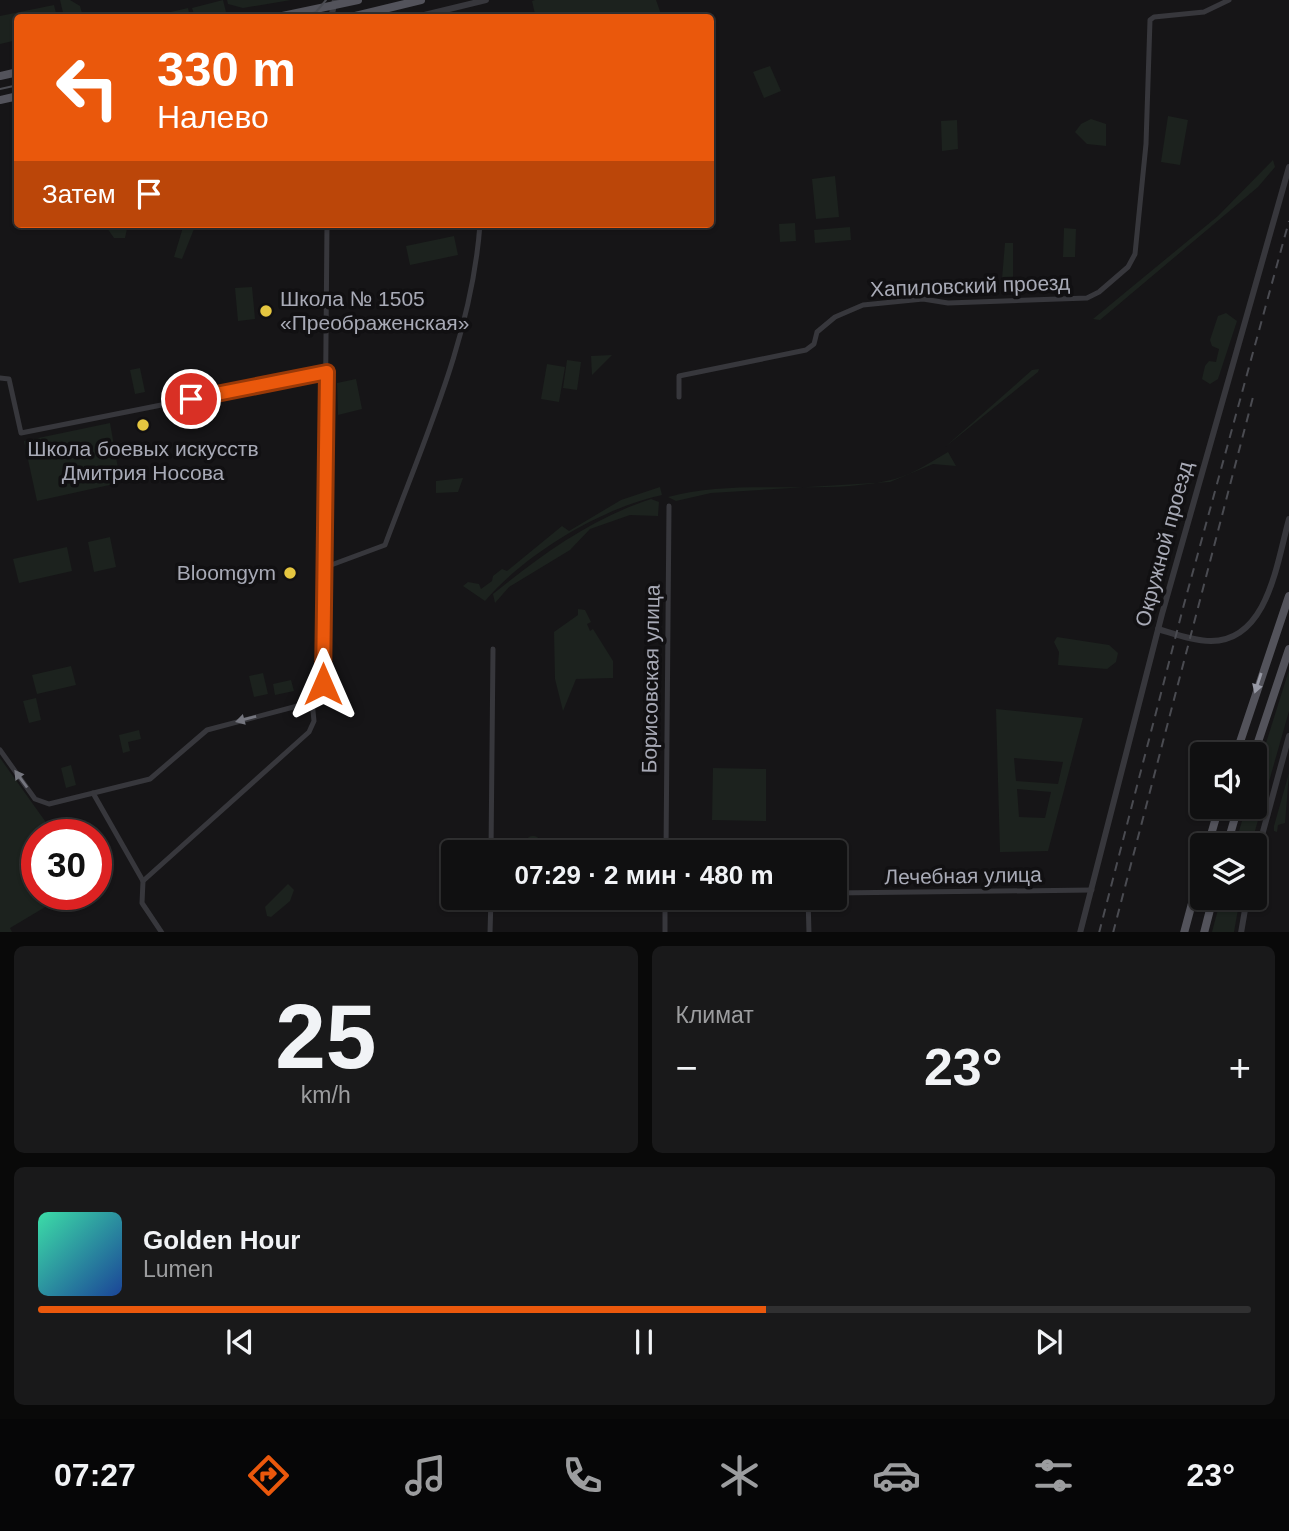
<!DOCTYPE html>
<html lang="ru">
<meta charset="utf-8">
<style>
:root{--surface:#101011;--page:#19191a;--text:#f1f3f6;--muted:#9c9d9f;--line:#303031;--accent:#ea580c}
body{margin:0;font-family:Helvetica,sans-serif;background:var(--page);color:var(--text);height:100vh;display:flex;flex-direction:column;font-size:26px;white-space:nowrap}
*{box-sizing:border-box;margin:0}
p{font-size:23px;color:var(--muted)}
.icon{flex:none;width:38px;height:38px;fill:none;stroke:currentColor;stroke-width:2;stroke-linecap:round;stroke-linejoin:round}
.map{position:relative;height:932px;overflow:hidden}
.drawer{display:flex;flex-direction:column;gap:14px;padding:14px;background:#090909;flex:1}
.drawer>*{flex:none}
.guide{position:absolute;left:14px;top:14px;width:700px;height:214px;border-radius:7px;box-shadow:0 2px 5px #0004,0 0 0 2px var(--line);background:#ea580c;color:#fff;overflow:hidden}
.controls{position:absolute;left:1190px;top:742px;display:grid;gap:14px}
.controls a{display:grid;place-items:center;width:77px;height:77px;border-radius:7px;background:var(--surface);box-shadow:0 2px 5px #0004,0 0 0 2px var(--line);font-size:35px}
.speed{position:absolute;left:21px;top:819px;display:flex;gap:14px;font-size:35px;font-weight:700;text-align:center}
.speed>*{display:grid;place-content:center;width:91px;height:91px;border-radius:50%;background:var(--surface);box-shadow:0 2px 5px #0004,0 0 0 2px var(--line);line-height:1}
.speed .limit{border:10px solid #d22;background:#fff;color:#111}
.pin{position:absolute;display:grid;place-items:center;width:60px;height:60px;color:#fff;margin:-30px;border:4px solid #fff;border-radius:50%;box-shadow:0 2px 7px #0007}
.me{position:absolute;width:77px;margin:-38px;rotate:0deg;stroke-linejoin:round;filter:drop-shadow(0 0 5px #0008)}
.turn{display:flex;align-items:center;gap:24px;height:147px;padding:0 28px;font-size:32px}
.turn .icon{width:91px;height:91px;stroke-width:2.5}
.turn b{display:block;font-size:49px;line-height:60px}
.then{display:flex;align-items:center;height:66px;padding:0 28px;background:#0003;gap:14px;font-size:26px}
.big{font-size:52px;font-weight:800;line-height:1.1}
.drawer .card{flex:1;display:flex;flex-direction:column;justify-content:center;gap:10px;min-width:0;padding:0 24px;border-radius:10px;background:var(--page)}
.drawer .dial{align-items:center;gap:0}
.dial b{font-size:91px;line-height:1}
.song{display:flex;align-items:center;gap:21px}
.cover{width:84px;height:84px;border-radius:10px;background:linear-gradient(135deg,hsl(160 70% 55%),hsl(220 70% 35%))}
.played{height:7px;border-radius:4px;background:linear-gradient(90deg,var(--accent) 60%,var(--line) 60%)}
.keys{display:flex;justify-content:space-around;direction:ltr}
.heat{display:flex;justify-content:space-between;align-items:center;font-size:38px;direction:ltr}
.drawer .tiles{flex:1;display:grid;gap:14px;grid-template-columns:1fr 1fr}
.card:last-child{grid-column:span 2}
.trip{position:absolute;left:441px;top:840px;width:406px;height:70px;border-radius:7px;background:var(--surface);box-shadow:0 2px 5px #0004,0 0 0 2px var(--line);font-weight:800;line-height:70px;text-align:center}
.tab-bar{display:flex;height:112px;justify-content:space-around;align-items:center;background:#060607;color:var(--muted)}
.tab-bar .icon{width:49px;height:49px}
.tab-bar .active{color:var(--accent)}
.tab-bar b{font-size:32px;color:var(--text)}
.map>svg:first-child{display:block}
.green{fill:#1c221e;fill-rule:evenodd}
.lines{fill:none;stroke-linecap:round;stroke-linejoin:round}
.minor{stroke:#37373c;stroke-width:5}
.tertiary{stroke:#37373c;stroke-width:6}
.primary{stroke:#53535b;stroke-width:8}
.tram{stroke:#4a4b51;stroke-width:2}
.rail{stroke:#4a4b51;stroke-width:2;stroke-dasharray:9 7;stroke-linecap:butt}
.oneway{fill:#9799a4}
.oneway2{fill:#75767f}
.route-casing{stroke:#983908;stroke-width:18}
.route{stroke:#ea580c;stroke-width:12}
.poi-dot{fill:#e5c640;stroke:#111012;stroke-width:2.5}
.labels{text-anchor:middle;stroke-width:7;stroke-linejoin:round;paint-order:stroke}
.street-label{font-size:21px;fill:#a8aab6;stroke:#111012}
.poi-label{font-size:21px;fill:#a8aab6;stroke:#111012;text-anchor:start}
</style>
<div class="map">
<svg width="1289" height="933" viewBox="0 0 1289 933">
<rect width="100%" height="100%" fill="#161517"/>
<g class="green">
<path d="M 60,0 L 70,0 L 80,6 L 83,17 L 64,17 Z"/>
<path d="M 223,0 L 226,12 L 195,17 L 192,8 Z"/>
<path d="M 227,0 L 291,0 L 243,8 L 228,4 Z"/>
<path d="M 535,0 L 656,0 L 662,17 L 531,17 L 535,14 L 532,1 Z"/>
<path d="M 54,5 L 57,17 L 18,18 L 17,40 L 0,44 L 0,16 Z"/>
<path d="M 188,8 L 190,17 L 149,17 Z"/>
<path d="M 770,66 L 781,91 L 764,98 L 753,72 Z"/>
<path d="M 1168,116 L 1188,120 L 1180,165 L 1161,162 Z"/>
<path d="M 1091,119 L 1106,124 L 1106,146 L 1087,144 L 1075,132 L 1081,124 Z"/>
<path d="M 957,120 L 958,149 L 942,151 L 941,121 Z"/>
<path d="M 1273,160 L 1275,167 L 1258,187 L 1100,320 L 1093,319 L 1218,216 Z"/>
<path d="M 835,176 L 839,217 L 816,219 L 812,179 Z"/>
<path d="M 795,223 L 796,241 L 780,242 L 779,224 Z"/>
<path d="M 109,224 L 128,224 L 125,238 L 114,238 L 107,228 Z"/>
<path d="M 184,224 L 196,224 L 182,259 L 174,257 Z"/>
<path d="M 850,227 L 851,240 L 815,243 L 814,230 Z"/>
<path d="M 1064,228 L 1076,229 L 1075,257 L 1063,257 Z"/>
<path d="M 454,236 L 458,255 L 410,265 L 406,246 Z"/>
<path d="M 1005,243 L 1013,243 L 1013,279 L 1002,279 Z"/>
<path d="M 252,287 L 255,319 L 238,321 L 235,288 Z"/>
<path d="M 1226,313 L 1237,321 L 1218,379 L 1210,384 L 1202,379 L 1205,366 L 1209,361 L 1216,362 L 1219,349 L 1212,346 L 1210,340 L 1218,316 Z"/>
<path d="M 612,355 L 592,375 L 591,356 Z"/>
<path d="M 567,360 L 581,362 L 577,390 L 563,388 Z"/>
<path d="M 547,364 L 565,367 L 559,402 L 541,399 Z"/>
<path d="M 140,368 L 145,392 L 135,394 L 130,370 Z"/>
<path d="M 1039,369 L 1038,372 L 945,447 L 1032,370 Z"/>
<path d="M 356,379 L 362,409 L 338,415 L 337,383 Z"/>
<path d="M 110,423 L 119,474 L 114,484 L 37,501 L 24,441 Z"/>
<path d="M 948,452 L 956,466 L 933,464 L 890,482 L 711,493 L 676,501 L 668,497 C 740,477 823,497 895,479 C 915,473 931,462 948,452 Z"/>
<path d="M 463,478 L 458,492 L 436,493 L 436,481 Z"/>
<path d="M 660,487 L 662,495 C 601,508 525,554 485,601 L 463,586 L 468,582 L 479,584 L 481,589 L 492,581 L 493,576 L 502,569 L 507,571 L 562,526 L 569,531 L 621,500 Z"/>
<path d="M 651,499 L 659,502 L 658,516 L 630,515 L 590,529 L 570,550 L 509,587 L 495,603 L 493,594 C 541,555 592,518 651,499 Z"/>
<path d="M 110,537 L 116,567 L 94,572 L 88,542 Z"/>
<path d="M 67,547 L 72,571 L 19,583 L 13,559 Z"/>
<path d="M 578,609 L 585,610 L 591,622 L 587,624 L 590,631 L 593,629 L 613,661 L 613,678 L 576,679 L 563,711 L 555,679 L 554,632 L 578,615 Z"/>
<path d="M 1057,637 L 1109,645 L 1118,653 L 1116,662 L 1107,669 L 1058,665 L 1059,652 L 1054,642 Z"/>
<path d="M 71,666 L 76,685 L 37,694 L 32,675 Z"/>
<path d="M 1289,670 L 1289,711 L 1251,845 L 1235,845 L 1246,807 L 1255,807 L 1255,778 Z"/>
<path d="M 263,673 L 268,694 L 254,697 L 249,676 Z"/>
<path d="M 291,680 L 294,691 L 275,695 L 273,684 Z"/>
<path d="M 36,698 L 41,720 L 29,723 L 23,701 Z"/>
<path d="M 996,709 L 1083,718 L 1048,851 L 1000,852 ZM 1014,758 L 1063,762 L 1058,784 L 1016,781 ZM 1017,789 L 1051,792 L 1045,818 L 1019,817 Z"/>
<path d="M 139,730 L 141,739 L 128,742 L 130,751 L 123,753 L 119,735 Z"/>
<path d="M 0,758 L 55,835 L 37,835 L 37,894 L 67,894 L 10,928 L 12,932 L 0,932 Z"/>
<path d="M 71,765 L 76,785 L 66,788 L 61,768 Z"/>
<path d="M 713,768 L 766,769 L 766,821 L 712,820 Z"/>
<path d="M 1289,773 L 1285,823 L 1278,825 L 1277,832 L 1274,831 L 1274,826 Z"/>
<circle cx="533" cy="844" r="8"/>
<path d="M 288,884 L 294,890 L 290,901 L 271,917 L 267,916 L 265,907 Z"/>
<path d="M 1221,898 L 1240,898 L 1234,932 L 1212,932 Z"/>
</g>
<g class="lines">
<g class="minor">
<path d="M 0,378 L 9,379 L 21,433 L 327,372"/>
<path d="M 679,397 L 679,376 L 806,350 L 814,344 L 817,332 L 835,317 L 863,305 L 923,299 L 948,303 L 1087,298 L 1099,292 L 1128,267 L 1135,254 L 1146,144 L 1150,20 L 1154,17 L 1204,12 L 1229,0"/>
<path d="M 323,568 L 385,545 C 424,440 472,336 480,224"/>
<path d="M 0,750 L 35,799 L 49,804 L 150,779 L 207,730 L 305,704 L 319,694 L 323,683 L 327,224"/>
<path d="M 93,793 L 143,881 L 142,903 L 162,933"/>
<path d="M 491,852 L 493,649"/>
<path d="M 666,852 L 669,506"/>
<path d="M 143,881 L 309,732 L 314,721 L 312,701"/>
<path d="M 835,893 L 1092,890"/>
<path d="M 808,898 L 809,933"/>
<path d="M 490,933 L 491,898"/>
<path d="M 665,933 L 665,898"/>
</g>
<g class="tertiary">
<path d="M 331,18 L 335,0"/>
<path d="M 412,18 L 486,0"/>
<path d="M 1158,629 C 1175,634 1194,641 1211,641 C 1268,641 1277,562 1289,519"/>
<path d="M 1255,861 L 1289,736"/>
<path d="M 1080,933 L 1162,614 L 1289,167"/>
<path d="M 1241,933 L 1247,898"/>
</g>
<g class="primary">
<path d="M 273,18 L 358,0"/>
<path d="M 347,18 L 421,0"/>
<path d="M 0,76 L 18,72"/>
<path d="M 0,100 L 18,96"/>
<path d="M 1236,754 L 1289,596"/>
<path d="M 1254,754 L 1289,649"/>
<path d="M 1208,845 L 1219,807"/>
<path d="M 1227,845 L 1238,807"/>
<path d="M 1184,933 L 1202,866"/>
<path d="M 1204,933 L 1213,898"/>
</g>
<g class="tram">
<path d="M 299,18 L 316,12 L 326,0"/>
<path d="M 0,89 L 18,85"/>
</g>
<g class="rail">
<path d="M 1099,933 L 1183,608 L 1289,221"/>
<path d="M 1113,933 L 1253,397"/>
</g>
</g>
<defs><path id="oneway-solid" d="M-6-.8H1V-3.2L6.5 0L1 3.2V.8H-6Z" transform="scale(1.75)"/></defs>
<use class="oneway" href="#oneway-solid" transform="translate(1258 683) rotate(108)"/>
<g class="oneway2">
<use href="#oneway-solid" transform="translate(246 719) rotate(165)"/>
<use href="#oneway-solid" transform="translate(21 779) rotate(-126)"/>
</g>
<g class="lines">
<defs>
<path id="route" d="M 191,399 L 327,372 L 323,684"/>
</defs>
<use href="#route" class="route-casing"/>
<use href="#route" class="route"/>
</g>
<g class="poi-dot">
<circle cx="266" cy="311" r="7"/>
<circle cx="143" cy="425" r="7"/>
<circle cx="290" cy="573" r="7"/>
</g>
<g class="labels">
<g class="street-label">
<text transform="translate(970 286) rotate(-2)" y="7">Хапиловский проезд</text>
<text transform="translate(1164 544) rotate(-75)" y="7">Окружной проезд</text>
<text transform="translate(651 679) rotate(-89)" y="7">Борисовская улица</text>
<text transform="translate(963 876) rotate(-1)" y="7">Лечебная улица</text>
</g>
<g class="poi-label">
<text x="280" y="306">Школа № 1505<tspan x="280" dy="24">«Преображенская»</tspan></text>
<text x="143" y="456" text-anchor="middle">Школа боевых искусств<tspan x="143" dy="24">Дмитрия Носова</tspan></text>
<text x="276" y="580" text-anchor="end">Bloomgym</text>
</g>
</g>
</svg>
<div class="controls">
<a><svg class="icon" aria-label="sound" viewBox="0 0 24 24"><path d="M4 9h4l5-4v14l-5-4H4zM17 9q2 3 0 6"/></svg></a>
<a><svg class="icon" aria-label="layers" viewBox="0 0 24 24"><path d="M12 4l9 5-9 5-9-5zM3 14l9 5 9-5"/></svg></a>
</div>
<div class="speed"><div class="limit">30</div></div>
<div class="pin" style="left:191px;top:399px;background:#d93025"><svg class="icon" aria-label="arrive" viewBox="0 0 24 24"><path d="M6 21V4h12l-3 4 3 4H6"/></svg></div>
<svg class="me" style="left:323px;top:684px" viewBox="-20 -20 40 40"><path d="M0-17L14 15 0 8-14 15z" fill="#ea580c" stroke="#fff" stroke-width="4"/></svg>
<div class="trip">07:29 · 2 мин · 480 m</div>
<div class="guide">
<div class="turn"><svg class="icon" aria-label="left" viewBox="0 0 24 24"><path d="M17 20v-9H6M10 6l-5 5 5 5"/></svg><div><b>330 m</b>Налево</div></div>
<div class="then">Затем<svg class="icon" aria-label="arrive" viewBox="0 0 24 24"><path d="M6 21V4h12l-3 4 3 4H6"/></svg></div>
</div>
</div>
<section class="drawer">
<div class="tiles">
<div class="card dial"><b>25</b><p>km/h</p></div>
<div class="card"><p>Климат</p>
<div class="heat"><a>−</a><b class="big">23°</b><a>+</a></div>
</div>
<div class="card">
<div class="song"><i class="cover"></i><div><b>Golden Hour</b><p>Lumen</p></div></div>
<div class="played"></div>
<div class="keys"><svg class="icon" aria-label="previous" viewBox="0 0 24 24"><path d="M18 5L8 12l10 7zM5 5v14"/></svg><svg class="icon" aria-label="pause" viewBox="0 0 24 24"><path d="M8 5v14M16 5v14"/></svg><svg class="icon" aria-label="next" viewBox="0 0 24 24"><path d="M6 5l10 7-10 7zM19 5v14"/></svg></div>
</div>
</div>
</section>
<nav class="tab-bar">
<b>07:27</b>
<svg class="icon active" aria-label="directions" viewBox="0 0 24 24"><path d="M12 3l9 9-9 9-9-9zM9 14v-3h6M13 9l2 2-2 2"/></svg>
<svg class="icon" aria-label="music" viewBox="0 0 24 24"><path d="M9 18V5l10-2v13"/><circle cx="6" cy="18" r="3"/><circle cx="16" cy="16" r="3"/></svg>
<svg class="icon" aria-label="phone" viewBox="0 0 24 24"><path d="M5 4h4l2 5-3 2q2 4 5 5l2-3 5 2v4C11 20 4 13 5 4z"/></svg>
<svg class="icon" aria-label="climate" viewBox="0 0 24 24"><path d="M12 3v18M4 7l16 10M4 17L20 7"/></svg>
<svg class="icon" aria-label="car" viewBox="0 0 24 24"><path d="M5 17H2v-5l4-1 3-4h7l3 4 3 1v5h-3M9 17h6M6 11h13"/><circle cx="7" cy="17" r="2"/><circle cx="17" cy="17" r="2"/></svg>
<svg class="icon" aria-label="filters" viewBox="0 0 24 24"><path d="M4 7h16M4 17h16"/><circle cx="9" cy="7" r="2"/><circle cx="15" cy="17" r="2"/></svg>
<b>23°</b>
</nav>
